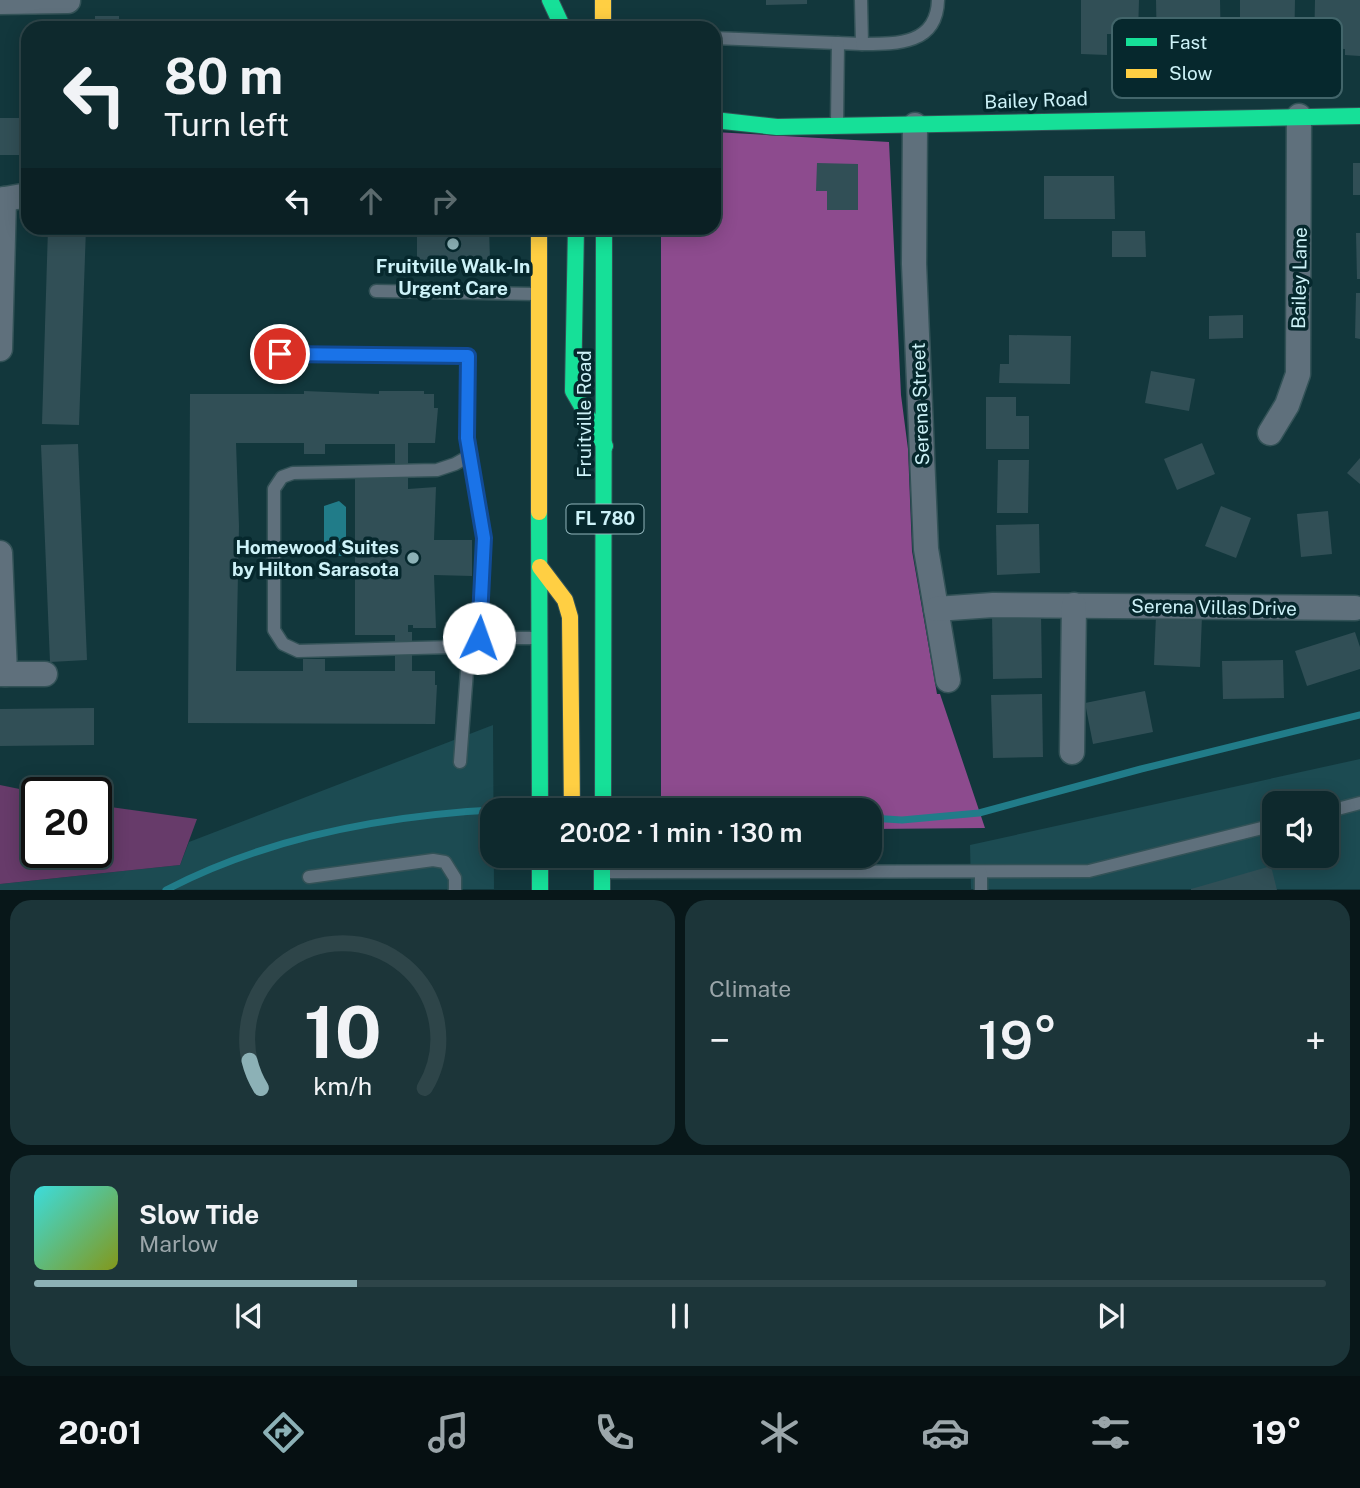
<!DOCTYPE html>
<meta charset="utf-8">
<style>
:root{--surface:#0e292d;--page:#1c3539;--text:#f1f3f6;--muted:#9ba6aa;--line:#2e4549;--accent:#8cb1b6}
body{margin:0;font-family:"Public Sans",sans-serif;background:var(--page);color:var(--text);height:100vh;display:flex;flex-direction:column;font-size:26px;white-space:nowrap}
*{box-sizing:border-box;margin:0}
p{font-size:23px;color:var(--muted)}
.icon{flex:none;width:38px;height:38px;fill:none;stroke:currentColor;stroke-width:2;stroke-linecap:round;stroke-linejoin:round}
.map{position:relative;height:890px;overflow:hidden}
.panel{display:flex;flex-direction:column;gap:10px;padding:10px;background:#081719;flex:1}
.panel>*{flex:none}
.hud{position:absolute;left:21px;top:21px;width:700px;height:214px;border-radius:21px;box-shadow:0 4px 18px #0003,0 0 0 2px var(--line);background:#0e292d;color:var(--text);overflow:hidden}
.tools{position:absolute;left:1262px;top:791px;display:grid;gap:14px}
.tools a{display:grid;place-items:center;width:77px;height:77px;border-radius:14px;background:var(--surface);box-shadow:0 4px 18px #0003,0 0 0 2px var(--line);font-size:35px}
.speed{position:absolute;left:21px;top:777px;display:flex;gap:14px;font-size:35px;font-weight:700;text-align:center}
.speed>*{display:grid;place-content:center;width:91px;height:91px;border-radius:50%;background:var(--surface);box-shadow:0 4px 18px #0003,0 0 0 2px var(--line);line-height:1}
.speed .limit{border:4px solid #111;border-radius:10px;background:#fff;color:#111}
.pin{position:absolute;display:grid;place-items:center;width:60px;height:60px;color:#fff;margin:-30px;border:4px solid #fff;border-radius:50%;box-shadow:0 2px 7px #0007}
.me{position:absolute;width:77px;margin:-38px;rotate:3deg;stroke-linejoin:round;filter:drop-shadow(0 0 5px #0008)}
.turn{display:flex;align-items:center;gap:24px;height:147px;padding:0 28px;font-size:32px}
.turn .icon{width:91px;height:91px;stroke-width:2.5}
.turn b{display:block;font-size:49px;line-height:60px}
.lanes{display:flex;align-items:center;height:66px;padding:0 28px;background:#0003;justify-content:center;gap:35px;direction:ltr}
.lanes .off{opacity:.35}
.big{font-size:52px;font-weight:600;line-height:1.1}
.panel .tile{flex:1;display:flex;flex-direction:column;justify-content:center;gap:10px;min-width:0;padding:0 24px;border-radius:21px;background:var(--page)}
.panel .dial{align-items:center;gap:0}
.dial svg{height:182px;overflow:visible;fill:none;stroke:var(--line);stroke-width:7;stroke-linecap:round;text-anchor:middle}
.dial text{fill:var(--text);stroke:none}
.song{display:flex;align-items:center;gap:21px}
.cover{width:84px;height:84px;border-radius:10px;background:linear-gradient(135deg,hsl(180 70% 55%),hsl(70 70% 35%))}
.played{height:7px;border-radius:4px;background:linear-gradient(90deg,var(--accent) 25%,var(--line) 25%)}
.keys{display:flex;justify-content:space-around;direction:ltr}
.heat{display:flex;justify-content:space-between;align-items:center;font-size:38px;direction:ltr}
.panel .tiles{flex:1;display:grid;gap:10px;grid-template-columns:1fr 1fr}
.tile:last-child{grid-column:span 2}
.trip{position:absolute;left:480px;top:798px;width:402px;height:70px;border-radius:21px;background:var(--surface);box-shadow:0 4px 18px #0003,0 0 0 2px var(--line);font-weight:600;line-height:70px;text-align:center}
.tabs{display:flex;height:112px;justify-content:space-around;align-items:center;background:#061012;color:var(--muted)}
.tabs .icon{width:49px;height:49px}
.tabs .selected{color:var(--accent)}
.tabs b{font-size:32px;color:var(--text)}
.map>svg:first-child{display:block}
.built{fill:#1c4b52;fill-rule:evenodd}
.green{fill:#673b6a}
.forest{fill:#8d4b8e}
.water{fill:#217c89}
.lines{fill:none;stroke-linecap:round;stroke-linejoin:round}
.stream{stroke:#217c89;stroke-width:7}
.building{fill:#314f56;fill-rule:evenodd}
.lane-casing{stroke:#335257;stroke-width:15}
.street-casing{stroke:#335257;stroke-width:27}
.fast-casing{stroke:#335257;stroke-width:18}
.slow-casing{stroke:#335257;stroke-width:18}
.lane{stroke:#5f707c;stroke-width:12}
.street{stroke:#5f707c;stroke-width:24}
.fast{stroke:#16e098;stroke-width:16}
.slow{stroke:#ffcf43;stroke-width:16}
.route-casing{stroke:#114b97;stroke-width:18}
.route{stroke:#1a73e8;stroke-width:12}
.poi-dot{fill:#8cb1b6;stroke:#06282d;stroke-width:2.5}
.labels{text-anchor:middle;stroke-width:7;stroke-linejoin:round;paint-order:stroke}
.shield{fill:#06282d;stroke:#91b5bb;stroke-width:2}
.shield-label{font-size:18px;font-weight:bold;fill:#cdf2f8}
.street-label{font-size:19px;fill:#cdf2f8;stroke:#06282d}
.poi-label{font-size:19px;font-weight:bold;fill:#cdf2f8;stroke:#06282d}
.key{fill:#06282d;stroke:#42656a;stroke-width:2}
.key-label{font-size:19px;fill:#cdf2f8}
</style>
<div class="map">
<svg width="1360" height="890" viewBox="0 0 1360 890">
<rect width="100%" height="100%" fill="#12373c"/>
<g class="built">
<path d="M 493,725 L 494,889 L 0,890 L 0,884 L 180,865 L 189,842 Z"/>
<path d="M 1360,759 L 1360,889 L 971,889 L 970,845 ZM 1274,803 L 1326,803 L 1326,856 L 1274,856 Z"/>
</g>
<path class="green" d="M 0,785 L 39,793 L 37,793 L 37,852 L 96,852 L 96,805 L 197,819 L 180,865 L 0,884 Z"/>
<path class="forest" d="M 714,132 L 889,142 L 901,395 L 908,449 L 912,551 L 937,694 L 940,694 L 985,828 L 870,829 L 870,810 L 661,810 L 661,228 L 714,228 Z"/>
<path class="water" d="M 339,501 L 346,507 L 346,556 L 338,556 L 337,550 L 324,549 L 324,506 Z"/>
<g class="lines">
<g class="stream">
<path d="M 634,803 L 669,810"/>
<path d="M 870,818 L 902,820 L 979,813 L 1141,769 L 1360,715"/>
<path d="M 166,890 C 271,835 395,814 512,809"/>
</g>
</g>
<g class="building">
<path d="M 766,0 L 807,0 L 807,4 L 766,5 Z"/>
<path d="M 1081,0 L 1139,0 L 1138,34 L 1107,34 L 1107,55 L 1081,54 Z"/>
<path d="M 1156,0 L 1220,0 L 1221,52 L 1157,53 Z"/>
<path d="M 1240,0 L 1295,0 L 1294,55 L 1267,54 L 1267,34 L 1240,34 Z"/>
<path d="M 1315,0 L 1360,0 L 1360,56 L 1345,55 L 1345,49 L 1314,48 Z"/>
<rect x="95" y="16" width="24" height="12"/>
<rect x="0" y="118" width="28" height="37"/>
<path d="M 817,163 L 858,164 L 858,210 L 827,210 L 827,191 L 816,191 Z"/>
<rect x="1353" y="163" width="7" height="32"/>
<path d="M 1044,176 L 1114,176 L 1115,219 L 1044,219 Z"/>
<path d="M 48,228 L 86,228 L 79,425 L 42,424 Z"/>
<path d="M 417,228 L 489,228 L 490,260 L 471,260 L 471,269 L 441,269 L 441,260 L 417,260 Z"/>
<path d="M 1112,231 L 1145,231 L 1146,257 L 1112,257 Z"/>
<path d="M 1356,233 L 1360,233 L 1360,279 L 1357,279 Z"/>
<path d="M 1356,293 L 1360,293 L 1360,339 L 1355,338 Z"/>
<path d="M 1243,315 L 1243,338 L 1209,339 L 1209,316 Z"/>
<path d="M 1009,335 L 1071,336 L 1070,384 L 999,383 L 1000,364 L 1009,364 Z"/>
<path d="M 1151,371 L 1195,379 L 1189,411 L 1145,403 Z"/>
<path d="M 304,391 L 379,394 L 379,391 L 424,391 L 424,394 L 434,394 L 434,408 L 438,408 L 435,443 L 408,443 L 408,489 L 436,487 L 434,540 L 472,540 L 472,576 L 434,575 L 436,628 L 413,628 L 413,625 L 408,625 L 408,632 L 412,632 L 412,671 L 435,671 L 435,685 L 437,685 L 435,724 L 188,723 L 190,394 L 304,394 ZM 236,443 L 304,443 L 304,454 L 325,454 L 325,444 L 395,444 L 395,478 L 355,478 L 355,635 L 395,635 L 395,671 L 325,671 L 325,659 L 303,659 L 303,671 L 236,671 L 239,526 Z"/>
<path d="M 986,397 L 1016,397 L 1016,416 L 1029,416 L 1029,449 L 986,449 Z"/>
<path d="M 1202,443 L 1215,474 L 1177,490 L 1164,459 Z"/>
<path d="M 78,444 L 87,660 L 50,662 L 41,445 Z"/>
<path d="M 1360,458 L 1360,484 L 1347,473 Z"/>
<path d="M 998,460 L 1029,460 L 1028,513 L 997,513 Z"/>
<path d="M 1221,506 L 1251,518 L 1236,558 L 1205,546 Z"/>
<path d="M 1328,511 L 1332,554 L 1301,557 L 1297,514 Z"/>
<path d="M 1039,524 L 1040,573 L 997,575 L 996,525 Z"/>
<path d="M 992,615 L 1041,615 L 1042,678 L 993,679 Z"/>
<path d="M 1156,615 L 1202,616 L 1200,667 L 1154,665 Z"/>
<path d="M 1355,632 L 1360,647 L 1360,669 L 1307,686 L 1295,651 Z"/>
<path d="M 1283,660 L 1284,698 L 1223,699 L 1222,661 Z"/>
<path d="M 1145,691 L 1153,732 L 1093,744 L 1085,703 Z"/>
<path d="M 1042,694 L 1043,757 L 993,758 L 991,695 Z"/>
<path d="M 94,708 L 94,745 L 0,746 L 0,709 Z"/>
<path d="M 1271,866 L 1277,890 L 1191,890 L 1191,889 Z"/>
</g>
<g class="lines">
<defs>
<g id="lane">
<path d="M 714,38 L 862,44 L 861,0"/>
<path d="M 862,44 C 896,44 937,45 938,0"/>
<path d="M 837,123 L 838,43"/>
<path d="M 376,291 L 536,294"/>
<path d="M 280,354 L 468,356 L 467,438 L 484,538 L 479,638 L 467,671 L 460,762"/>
<path d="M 471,455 L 455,464 L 437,470 L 293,473 L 282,477 L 274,489 L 274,630 L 283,644 L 298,651 L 454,647 L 479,638 L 534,638"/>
<path d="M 1326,812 L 1360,803"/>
<path d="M 606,872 L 1089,871 L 1274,825"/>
<path d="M 981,873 L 981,890"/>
<path d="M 309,877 L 433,860 L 445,862 L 455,878 L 455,890"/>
</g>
<g id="street">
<path d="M 0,2 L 68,1"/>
<path d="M 915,125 L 914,264 L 926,549 L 948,680"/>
<path d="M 0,200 L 28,195"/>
<path d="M 0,349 L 4,199"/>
<path d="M 1270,433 L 1287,405 L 1298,374 L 1299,116"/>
<path d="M 0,553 L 5,674"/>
<path d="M 936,609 L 993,605 L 1355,608"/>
<path d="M 0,674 L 45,674"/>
<path d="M 1072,752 L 1074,605"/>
</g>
<g id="fast">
<path d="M 550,0 L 563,28"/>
<path d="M 714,120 L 777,127 L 1360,116"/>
<path d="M 576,228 L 573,391 L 605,446"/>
<path d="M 539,512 L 540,810"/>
<path d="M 603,810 L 604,228"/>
<path d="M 540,856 L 540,890"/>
<path d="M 602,856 L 602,890"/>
</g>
<g id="slow">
<path d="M 603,0 L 603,28"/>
<path d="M 539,228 L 539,512"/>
<path d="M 540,567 L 565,600 L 570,617 L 572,810"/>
</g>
</defs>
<use href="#lane" class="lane-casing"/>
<use href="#street" class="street-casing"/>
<use href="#fast" class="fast-casing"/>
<use href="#slow" class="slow-casing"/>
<use href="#lane" class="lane"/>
<use href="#street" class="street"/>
<use href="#fast" class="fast"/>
<use href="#slow" class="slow"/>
</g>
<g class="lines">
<defs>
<path id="route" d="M 280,354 L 468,356 L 467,438 L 484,538 L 479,638"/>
</defs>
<use href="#route" class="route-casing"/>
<use href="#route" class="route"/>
</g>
<g class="poi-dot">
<circle cx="453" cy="244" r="7"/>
<circle cx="413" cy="558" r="7"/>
</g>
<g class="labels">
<rect class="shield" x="566.5" y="504.5" width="77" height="29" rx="5"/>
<g class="shield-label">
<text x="605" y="525">FL 780</text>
</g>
<g class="street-label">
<text transform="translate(1036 100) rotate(-2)" y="7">Bailey Road</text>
<text transform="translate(1299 278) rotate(-89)" y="7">Bailey Lane</text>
<text transform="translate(920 404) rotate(-92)" y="7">Serena Street</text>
<text transform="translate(584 414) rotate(-90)" y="7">Fruitville Road</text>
<text transform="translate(1214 607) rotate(1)" y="7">Serena Villas Drive</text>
</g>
<g class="poi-label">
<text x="453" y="273">Fruitville Walk-In<tspan x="453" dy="22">Urgent Care</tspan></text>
<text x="399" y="554" text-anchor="end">Homewood Suites<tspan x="399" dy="22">by Hilton Sarasota</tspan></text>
</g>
</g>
<rect x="1112" y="18" width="230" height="80" rx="10" class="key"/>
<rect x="1126" y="38" width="31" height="8" fill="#16e098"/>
<rect x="1126" y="69" width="31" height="9" fill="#ffcf43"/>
<g class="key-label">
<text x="1169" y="49">Fast</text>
<text x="1169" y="80">Slow</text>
</g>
</svg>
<div class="tools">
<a><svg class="icon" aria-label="sound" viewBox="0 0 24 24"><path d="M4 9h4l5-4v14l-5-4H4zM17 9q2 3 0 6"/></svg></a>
</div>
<div class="speed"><div class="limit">20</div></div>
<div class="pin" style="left:280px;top:354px;background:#d93025"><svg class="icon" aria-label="arrive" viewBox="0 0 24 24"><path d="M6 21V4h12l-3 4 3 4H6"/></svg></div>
<svg class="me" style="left:479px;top:638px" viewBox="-20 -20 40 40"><circle r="19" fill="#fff"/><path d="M0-13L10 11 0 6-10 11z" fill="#1a73e8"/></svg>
<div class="trip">20:02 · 1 min · 130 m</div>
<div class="hud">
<div class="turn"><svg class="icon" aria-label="left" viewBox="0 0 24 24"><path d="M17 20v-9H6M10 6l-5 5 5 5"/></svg><div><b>80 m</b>Turn left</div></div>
<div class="lanes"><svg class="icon" aria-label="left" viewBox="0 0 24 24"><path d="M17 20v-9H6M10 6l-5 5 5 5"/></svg><svg class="icon off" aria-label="ahead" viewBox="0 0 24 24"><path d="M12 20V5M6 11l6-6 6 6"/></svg><svg class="icon off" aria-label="right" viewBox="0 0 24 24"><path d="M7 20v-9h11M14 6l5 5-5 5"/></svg></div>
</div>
</div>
<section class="panel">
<div class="tiles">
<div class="tile dial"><svg viewBox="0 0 100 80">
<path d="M14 69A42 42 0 1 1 86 69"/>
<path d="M14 69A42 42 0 0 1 9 57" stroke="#8cb1b6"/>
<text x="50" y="56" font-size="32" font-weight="700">10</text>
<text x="50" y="72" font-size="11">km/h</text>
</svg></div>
<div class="tile"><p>Climate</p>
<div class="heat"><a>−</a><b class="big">19°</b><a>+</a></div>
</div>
<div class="tile">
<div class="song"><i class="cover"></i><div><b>Slow Tide</b><p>Marlow</p></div></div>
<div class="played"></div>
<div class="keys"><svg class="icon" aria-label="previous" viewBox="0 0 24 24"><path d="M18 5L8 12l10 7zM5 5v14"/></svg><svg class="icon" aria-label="pause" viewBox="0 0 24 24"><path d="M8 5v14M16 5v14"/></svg><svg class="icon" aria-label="next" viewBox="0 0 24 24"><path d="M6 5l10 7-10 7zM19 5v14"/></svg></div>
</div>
</div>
</section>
<nav class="tabs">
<b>20:01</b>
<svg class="icon selected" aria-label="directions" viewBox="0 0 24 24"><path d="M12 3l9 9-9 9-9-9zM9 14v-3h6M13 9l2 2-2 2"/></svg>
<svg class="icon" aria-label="music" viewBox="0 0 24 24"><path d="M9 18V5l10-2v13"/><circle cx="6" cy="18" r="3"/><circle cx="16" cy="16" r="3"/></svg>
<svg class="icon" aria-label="phone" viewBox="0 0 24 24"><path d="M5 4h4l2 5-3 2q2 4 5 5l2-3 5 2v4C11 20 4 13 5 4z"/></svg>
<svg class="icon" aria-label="climate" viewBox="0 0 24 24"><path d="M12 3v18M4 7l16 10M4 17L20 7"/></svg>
<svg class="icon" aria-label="car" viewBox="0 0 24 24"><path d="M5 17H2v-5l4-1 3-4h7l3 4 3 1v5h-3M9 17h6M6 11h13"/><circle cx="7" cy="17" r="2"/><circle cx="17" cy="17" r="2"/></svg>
<svg class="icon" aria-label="filters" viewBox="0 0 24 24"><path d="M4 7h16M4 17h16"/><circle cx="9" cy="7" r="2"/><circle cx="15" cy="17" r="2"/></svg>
<b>19°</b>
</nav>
